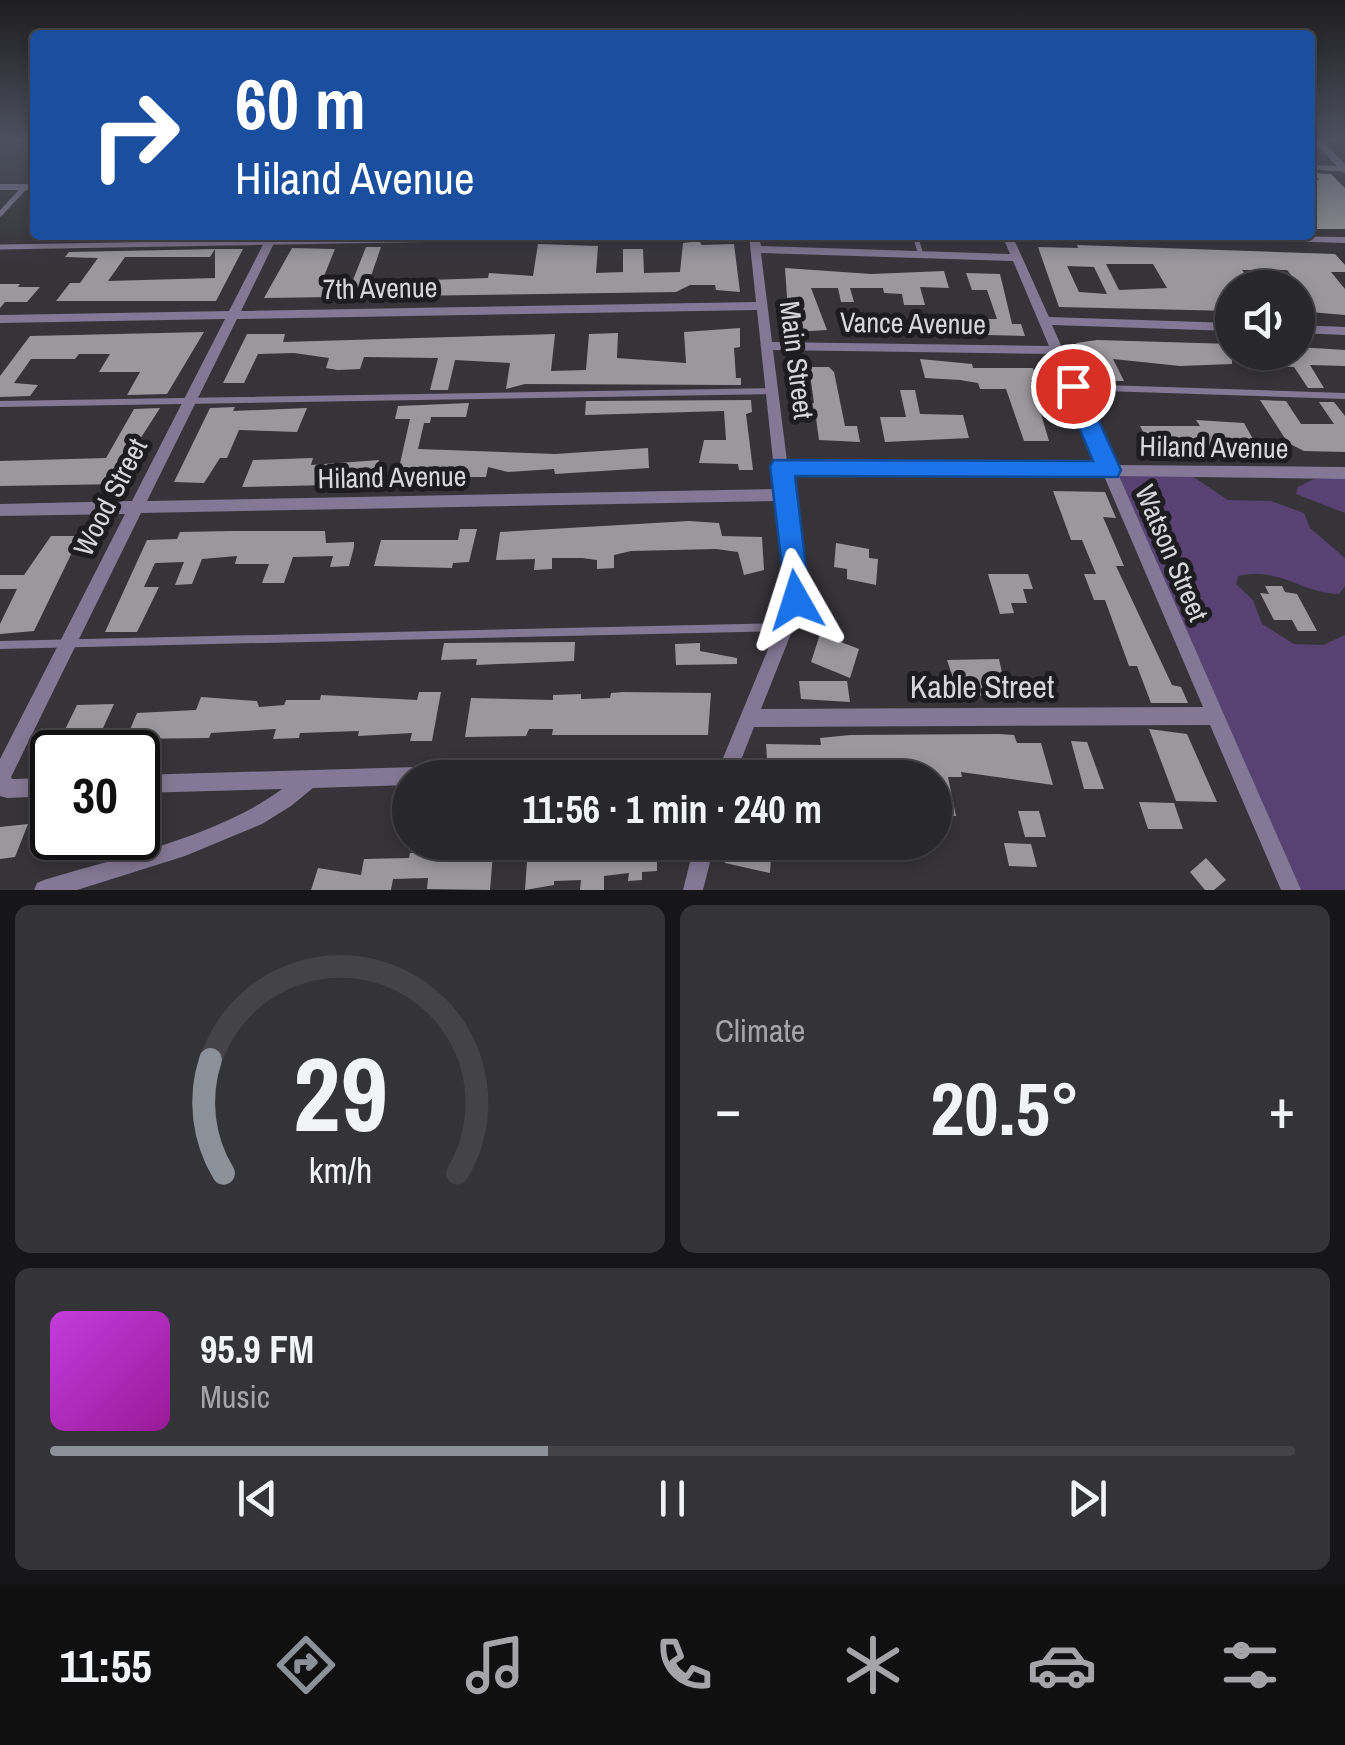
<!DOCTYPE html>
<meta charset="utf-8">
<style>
:root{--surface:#28272b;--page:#343337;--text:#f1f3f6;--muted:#a5a5a9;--line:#444447;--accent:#8c9099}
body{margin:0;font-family:"Archivo Narrow",sans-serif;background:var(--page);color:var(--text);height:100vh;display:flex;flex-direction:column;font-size:38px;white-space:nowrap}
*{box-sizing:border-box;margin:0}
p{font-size:32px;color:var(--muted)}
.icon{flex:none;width:55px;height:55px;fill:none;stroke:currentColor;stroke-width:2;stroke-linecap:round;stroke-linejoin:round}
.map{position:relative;height:890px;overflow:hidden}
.details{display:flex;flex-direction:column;gap:15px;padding:15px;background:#161518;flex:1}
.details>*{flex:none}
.banner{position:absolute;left:30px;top:30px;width:1285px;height:210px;border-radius:10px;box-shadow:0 5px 15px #0003,0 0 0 2px var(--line);background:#1a4fa0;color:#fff;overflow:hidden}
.buttons{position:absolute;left:1215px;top:270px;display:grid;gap:20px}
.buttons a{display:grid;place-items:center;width:100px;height:100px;border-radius:50%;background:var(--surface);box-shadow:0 5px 15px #0003,0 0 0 2px var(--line);font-size:50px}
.speed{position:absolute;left:30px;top:730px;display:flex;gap:20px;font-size:50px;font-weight:700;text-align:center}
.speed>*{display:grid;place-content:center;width:130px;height:130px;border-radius:50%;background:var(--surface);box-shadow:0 5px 15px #0003,0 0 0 2px var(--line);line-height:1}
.speed .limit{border:5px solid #111;border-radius:15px;background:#fff;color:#111}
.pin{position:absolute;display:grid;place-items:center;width:85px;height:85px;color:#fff;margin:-42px;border:5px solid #fff;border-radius:50%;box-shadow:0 2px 10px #0007}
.me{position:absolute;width:110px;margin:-55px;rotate:354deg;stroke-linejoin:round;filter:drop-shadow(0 0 8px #0008)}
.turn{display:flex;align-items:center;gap:35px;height:210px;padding:0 40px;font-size:45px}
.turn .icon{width:130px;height:130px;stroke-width:2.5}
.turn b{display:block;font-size:70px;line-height:85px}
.big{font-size:75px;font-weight:800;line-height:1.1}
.details .card{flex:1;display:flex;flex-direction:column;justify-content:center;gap:15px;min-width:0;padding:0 35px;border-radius:15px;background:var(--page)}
.details .dial{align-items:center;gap:0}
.dial svg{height:260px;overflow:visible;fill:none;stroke:var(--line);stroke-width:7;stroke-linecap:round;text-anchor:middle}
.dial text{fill:var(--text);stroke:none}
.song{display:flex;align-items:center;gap:30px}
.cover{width:120px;height:120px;border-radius:15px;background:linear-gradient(135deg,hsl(290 70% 55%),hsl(300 70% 35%))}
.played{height:10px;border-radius:5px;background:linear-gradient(90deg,var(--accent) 40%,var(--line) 40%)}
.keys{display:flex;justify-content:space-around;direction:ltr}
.heat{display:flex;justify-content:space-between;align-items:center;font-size:55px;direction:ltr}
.details .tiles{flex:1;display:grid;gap:15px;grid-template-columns:1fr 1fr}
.card:last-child{grid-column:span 2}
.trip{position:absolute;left:392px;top:760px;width:560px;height:100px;border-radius:50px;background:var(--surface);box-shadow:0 5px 15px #0003,0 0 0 2px var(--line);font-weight:800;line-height:100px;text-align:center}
.tab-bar{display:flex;height:160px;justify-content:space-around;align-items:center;background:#101011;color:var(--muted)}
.tab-bar .icon{width:70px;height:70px}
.tab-bar .current{color:var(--accent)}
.tab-bar b{font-size:45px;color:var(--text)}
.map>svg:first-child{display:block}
.green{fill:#574273}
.building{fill:#9a989d;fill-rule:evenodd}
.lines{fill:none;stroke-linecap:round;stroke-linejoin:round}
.service-far2{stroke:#837895;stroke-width:5}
.service-far1{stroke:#837895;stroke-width:6}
.service{stroke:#837895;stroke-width:8}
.minor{fill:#837895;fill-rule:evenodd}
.route{fill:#1a73e8;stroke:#114b97;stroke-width:2.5}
.labels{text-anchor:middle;stroke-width:10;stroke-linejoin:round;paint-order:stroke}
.street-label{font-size:28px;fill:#d7d6d9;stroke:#1d1c1e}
.near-street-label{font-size:32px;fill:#d7d6d9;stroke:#1d1c1e}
</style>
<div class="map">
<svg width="1345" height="890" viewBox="0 0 1345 890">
<rect width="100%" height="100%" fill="#363439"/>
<g class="green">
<path d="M 1114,474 L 1189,474 L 1228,500 L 1271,501 L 1304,513 L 1310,528 L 1345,558 L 1345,586 L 1339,594 C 1299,593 1283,567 1238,576 L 1236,584 L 1253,600 L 1262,624 L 1294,644 L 1323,645 L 1345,635 L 1345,890 L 1296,890 Z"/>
<path d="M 1345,478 L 1345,513 L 1296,494 L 1298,487 L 1314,479 Z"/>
</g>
<g class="building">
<path d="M 1313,173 L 1331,174 L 1345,188 L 1345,229 L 1317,229 L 1310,222 L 1310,179 L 1319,180 Z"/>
<path d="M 699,241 L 702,245 L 734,244 L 740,292 L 716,290 L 715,285 L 690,285 L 676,292 L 264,298 L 292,248 L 335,249 L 322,281 L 353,280 L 366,247 L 381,247 L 369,282 L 488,278 L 489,273 L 533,276 L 538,244 L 598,246 L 596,273 L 623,272 L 623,249 L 643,249 L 644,273 L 680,272 L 683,243 Z"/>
<path d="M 1077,245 L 1335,254 L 1345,265 L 1345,272 L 1331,272 L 1345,289 L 1345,315 L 1298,311 L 1298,284 L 1287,270 L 1242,270 L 1247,277 L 1237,277 L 1244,288 L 1232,288 L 1232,311 L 1059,307 L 1038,247 L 1078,248 ZM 1106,264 L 1153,264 L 1167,288 L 1119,290 ZM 1067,266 L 1094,267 L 1107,294 L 1079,292 Z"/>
<path d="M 215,249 L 243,249 L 216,301 L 56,301 L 70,283 L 80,283 L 98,258 L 65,257 L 69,252 L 215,249 L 210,257 L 125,257 L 108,281 L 215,278 Z"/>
<path d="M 785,268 L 871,274 L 944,271 L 949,288 L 920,287 L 925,305 L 904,305 L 902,294 L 884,293 L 883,288 L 850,288 L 854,302 L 841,302 L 838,288 L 811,288 L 827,330 L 796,332 L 794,312 L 788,312 Z"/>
<path d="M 966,273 L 1000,274 L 1012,324 L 1021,324 L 1025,336 L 987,335 L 982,319 L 997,319 L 987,290 L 972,290 Z"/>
<path d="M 0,284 L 20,284 L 18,287 L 40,287 L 27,302 L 5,302 L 0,308 Z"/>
<path d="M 740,328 L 740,347 L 734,348 L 736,378 L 741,378 L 741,385 L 525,384 L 506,389 L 510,363 L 455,360 L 448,390 L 430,390 L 438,358 L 364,357 L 360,369 L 338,370 L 326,368 L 329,358 L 294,353 L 258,354 L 244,383 L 223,383 L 247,334 L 285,334 L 283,342 L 555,334 L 551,371 L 586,370 L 589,334 L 618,333 L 617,358 L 686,363 L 684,332 Z"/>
<path d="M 204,332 L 167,394 L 127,395 L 140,372 L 99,372 L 110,354 L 79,354 L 75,359 L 31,359 L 14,383 L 38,385 L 30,396 L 0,397 L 0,376 L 30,336 Z"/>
<path d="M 1097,340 L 1232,344 L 1232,364 L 1180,366 L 1113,359 L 1124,381 L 1092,381 L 1076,343 Z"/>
<path d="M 1298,347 L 1345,350 L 1345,366 L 1310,365 L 1324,388 L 1308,388 L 1294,367 L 1269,366 L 1261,352 L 1298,352 Z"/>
<path d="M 920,359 L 972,364 L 973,368 L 1033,368 L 1037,380 L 1031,380 L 1049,441 L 1024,441 L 1006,389 L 980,389 L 978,383 L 960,380 L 925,378 Z"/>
<path d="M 809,367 L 829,367 L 834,372 L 845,426 L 857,426 L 860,442 L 819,440 L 816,418 L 810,417 L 808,403 L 814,403 Z"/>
<path d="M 900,390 L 915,390 L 920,414 L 963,415 L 969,438 L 885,442 L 880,417 L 906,417 Z"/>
<path d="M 751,400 L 752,412 L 746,414 L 753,470 L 739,470 L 738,464 L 699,463 L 704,440 L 726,440 L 724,411 L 585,415 L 586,401 Z"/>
<path d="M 1260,400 L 1286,401 L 1301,424 L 1334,424 L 1319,402 L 1334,402 L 1345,416 L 1345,452 L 1304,451 L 1288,443 Z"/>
<path d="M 469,403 L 466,417 L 431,417 L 430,423 L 424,423 L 418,449 L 555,454 L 648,448 L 649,468 L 555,474 L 554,469 L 508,472 L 488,467 L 486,477 L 397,477 L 410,419 L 395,419 L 398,406 Z"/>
<path d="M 235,407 L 233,411 L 307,408 L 297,432 L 239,430 L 227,458 L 220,458 L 204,483 L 174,482 L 210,408 Z"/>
<path d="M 160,408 L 126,461 L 136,461 L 122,484 L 0,486 L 0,461 L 106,458 L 134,409 Z"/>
<path d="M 1196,420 L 1244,423 L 1258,448 L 1152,449 L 1140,426 L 1200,426 Z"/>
<path d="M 313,458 L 311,465 L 379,460 L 372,484 L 242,487 L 253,460 Z"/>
<path d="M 1053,491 L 1105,492 L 1116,518 L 1103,517 L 1124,566 L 1116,566 L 1172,685 L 1181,687 L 1188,703 L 1151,703 L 1137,666 L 1129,666 L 1105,600 L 1094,600 L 1084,574 L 1096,574 L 1082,540 L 1071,540 Z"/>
<path d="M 689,521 L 719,523 L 722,536 L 762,537 L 764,570 L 744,575 L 738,552 L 716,549 L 631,551 L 614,555 L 614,568 L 597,569 L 597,560 L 582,558 L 552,558 L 552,569 L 534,570 L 535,559 L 496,560 L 500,532 Z"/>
<path d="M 460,529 L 477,529 L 469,562 L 453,563 L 452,568 L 374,566 L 381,540 L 458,540 Z"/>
<path d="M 232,531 L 325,531 L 326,543 L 354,542 L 354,547 L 349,566 L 330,567 L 333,556 L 293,557 L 284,583 L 262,583 L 269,564 L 235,564 L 237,556 L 202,559 L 192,584 L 175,585 L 184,562 L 155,563 L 144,587 L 159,587 L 137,632 L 105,632 L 147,540 L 177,539 L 180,532 Z"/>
<path d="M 51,536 L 80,536 L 34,631 L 0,634 L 0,624 L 17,589 L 0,589 L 0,575 L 24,575 Z"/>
<path d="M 836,543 L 869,549 L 869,558 L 878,559 L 876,585 L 847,579 L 847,569 L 834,567 Z"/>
<path d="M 988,574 L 1028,574 L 1033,589 L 1023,589 L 1027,603 L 1011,603 L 1014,613 L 1000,614 Z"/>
<path d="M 1265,586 L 1282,586 L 1285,592 L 1297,594 L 1317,631 L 1298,631 L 1292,620 L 1274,620 L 1260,593 L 1269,594 Z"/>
<path d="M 820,634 L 859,649 L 850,678 L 811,662 Z"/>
<path d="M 575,642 L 574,661 L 476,665 L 477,659 L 441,660 L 444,643 Z"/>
<path d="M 700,643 L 700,651 L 737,658 L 737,664 L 676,665 L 675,644 Z"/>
<path d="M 999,659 L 1007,695 L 959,696 L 947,660 Z"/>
<path d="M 799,681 L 847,681 L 850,702 L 801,699 Z"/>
<path d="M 419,692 L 441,692 L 432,741 L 410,741 L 412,733 L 358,736 L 359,731 L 300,733 L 299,738 L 273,739 L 276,729 L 211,733 L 209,738 L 126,739 L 137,713 L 196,710 L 201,697 L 257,701 L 259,707 L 284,705 L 286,700 L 320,700 L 321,695 L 417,700 Z"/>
<path d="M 623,692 L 711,693 L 708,735 L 552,735 L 553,729 L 529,729 L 526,736 L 465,737 L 471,698 L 553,700 L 553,695 L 581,694 L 581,699 L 610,698 L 611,693 Z"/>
<path d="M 114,704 L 98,739 L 60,740 L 77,705 Z"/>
<path d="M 1149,729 L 1187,734 L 1217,802 L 1176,801 Z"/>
<path d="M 999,734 L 1014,735 L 1017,743 L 1041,743 L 1053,785 L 961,772 L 962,777 L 948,777 L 956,816 L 935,816 L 935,778 L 768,773 L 766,744 L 821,745 L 820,738 L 850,735 Z"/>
<path d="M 1071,741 L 1087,742 L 1104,789 L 1084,789 Z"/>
<path d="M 1139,802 L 1174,803 L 1183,829 L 1148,829 Z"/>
<path d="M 1018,811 L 1039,811 L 1046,837 L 1025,837 Z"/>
<path d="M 28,824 L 15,857 L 0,859 L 0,827 Z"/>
<path d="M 469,842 L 494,842 L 490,890 L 427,889 L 428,878 L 393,879 L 391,890 L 311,890 L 318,868 L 361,875 L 364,859 L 409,858 L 410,853 L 466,848 Z"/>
<path d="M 533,842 L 657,842 L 657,871 L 642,872 L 642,880 L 628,881 L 629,873 L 604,876 L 604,890 L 580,890 L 581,880 L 554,881 L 554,885 L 525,890 L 528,847 Z"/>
<path d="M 750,842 L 772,842 L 770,873 L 725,863 L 726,844 L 750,847 Z"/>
<path d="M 1004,843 L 1031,844 L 1037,867 L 1009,866 Z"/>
<path d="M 1206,858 L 1226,880 L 1214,890 L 1205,890 L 1190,872 Z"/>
</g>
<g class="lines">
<g class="service-far2">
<path d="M 1310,167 L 1344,169"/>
<path d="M 0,214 L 25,187"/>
<path d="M 915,235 L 921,255"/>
<path d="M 0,247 L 682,235"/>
</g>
<g class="service-far1">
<path d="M 1074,387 L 1345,396"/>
<path d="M 0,404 L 772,391"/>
</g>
<path class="service" d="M 0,645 L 784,627"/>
<g class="minor">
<path d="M 1313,140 L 1322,140 L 1345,164 L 1345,173 L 1342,172 Z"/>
<rect x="0" y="184" width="35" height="6"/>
<path d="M 268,235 L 278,235 L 241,311 L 756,302 L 749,235 L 759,235 L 761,246 L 1010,254 L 1002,235 L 1012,235 L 1049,317 L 1232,323 L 1232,331 L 1052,325 L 1114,465 L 1345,467 L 1345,479 L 1119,476 L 1301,890 L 1281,890 L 1210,725 L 754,727 L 734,778 L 410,778 L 410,785 L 313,788 L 291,806 L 262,824 L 185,856 L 77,890 L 34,890 L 37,883 L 44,880 C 119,857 219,836 282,789 L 138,793 L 138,775 L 723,758 L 788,601 L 777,501 L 141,513 L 11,777 L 12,779 L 52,778 L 52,796 L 7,798 L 0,796 L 0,759 L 125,514 L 0,516 L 0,504 L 132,501 L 225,319 L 0,323 L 0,315 L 229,311 ZM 761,253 L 1013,261 L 1049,346 L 772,342 ZM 757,310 L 776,489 L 147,501 L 237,319 ZM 773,350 L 1053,354 L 1100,465 L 787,461 ZM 788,473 L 1104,476 L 1203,707 L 761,709 L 804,601 Z"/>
<path d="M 1174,235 L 1345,237 L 1345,243 L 1179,238 Z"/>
<path d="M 1298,325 L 1345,327 L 1345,335 L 1298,333 Z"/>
<path d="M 695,842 L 715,842 L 703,890 L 683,890 Z"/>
</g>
</g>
<linearGradient id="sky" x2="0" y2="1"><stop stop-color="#1e1d1f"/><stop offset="0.53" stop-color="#4c505f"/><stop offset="1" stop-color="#4c505f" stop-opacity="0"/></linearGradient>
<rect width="1345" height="264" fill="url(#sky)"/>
<path class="route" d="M 1073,379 L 1083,386 L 1121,470 L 1118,477 L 795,476 L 810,600 L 806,609 L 796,613 L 787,609 L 770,466 L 774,460 L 1093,461 L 1062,386 Z"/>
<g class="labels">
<g class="street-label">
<text transform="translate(380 288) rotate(-1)" y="10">7th Avenue</text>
<text transform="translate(913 323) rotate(1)" y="10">Vance Avenue</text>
<text transform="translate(797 360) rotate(83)" y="10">Main Street</text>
<text transform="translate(1214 447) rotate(1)" y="10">Hiland Avenue</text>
<text transform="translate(392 477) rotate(-1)" y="10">Hiland Avenue</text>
<text transform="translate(110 497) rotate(-63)" y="10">Wood Street</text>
<text transform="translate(1172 553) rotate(67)" y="10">Watson Street</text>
</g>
<g class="near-street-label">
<text x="982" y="698">Kable Street</text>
</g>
</g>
</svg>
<div class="buttons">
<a><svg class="icon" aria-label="sound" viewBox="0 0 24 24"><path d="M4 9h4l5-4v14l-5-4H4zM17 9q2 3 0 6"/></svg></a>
</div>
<div class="speed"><div class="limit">30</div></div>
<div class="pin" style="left:1073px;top:386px;background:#d93025"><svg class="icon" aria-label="arrive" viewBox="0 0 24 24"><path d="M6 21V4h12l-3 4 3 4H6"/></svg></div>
<svg class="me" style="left:796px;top:600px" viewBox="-20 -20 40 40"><path d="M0-17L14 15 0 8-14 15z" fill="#1a73e8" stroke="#fff" stroke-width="4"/></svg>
<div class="trip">11:56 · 1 min · 240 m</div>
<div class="banner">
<div class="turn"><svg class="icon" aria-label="right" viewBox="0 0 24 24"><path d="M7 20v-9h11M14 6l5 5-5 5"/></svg><div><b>60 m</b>Hiland Avenue</div></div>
</div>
</div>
<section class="details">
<div class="tiles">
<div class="card dial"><svg viewBox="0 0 100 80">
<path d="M14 69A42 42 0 1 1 86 69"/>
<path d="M14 69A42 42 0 0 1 10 34" stroke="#8c9099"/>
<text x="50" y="56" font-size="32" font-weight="700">29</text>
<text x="50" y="72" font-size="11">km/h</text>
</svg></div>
<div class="card"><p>Climate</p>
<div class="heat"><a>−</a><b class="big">20.5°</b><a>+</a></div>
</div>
<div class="card">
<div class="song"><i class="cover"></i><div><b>95.9 FM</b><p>Music</p></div></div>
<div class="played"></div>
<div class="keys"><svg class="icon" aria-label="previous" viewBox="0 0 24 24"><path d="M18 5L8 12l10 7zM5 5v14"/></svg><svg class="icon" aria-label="pause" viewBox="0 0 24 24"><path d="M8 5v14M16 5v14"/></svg><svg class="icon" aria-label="next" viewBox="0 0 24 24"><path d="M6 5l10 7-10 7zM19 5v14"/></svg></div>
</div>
</div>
</section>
<nav class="tab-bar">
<b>11:55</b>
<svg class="icon current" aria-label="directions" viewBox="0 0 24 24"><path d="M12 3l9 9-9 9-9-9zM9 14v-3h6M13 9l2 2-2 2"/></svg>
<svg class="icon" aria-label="music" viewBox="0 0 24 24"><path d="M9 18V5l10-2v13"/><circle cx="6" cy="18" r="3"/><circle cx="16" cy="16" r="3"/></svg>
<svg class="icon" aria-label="phone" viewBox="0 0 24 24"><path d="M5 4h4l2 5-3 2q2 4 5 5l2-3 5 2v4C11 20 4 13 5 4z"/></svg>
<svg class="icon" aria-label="climate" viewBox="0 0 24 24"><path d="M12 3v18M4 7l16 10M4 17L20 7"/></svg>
<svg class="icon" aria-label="car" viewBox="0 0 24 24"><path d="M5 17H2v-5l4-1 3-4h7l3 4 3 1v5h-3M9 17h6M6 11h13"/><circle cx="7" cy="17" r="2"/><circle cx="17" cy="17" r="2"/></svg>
<svg class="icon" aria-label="filters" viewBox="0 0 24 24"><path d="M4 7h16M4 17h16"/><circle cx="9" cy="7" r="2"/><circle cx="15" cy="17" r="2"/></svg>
</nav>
